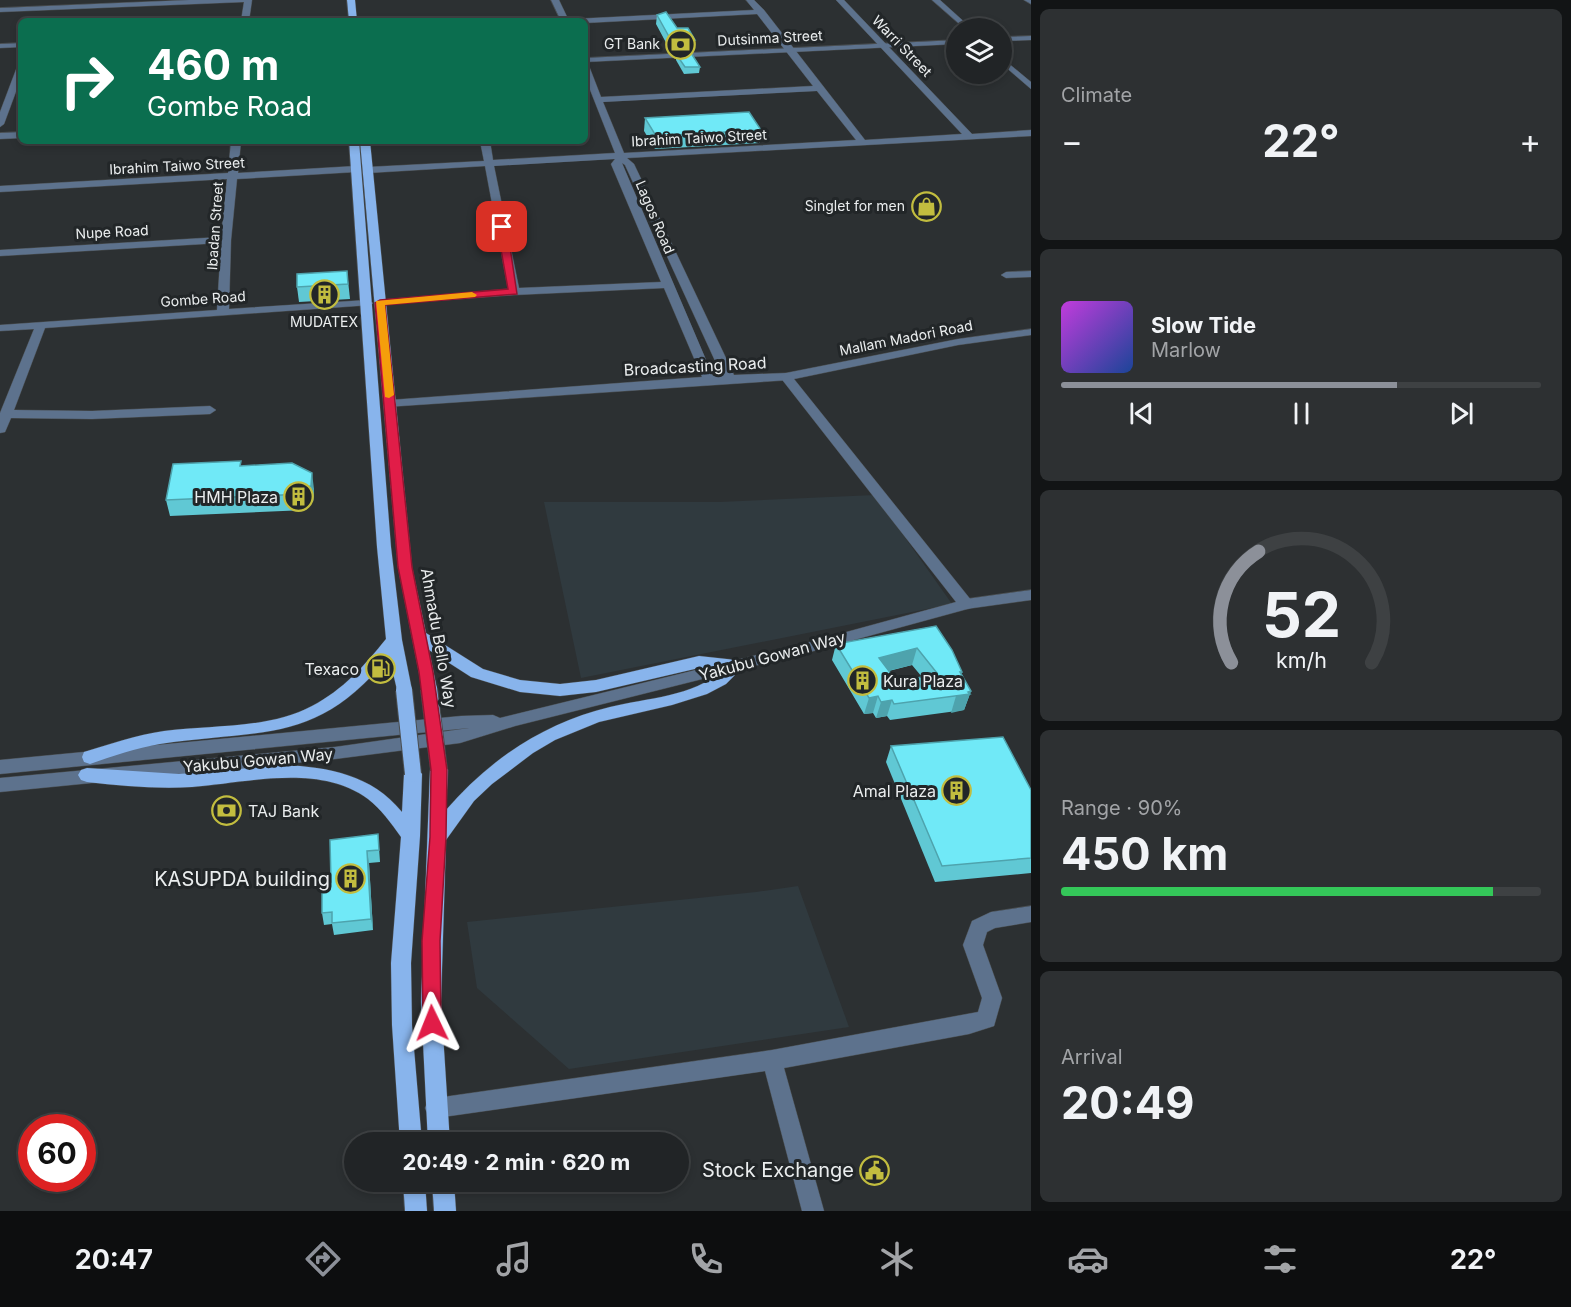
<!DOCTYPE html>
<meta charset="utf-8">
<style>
:root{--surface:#212426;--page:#2d3032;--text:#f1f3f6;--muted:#a2a4a7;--line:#3e4143;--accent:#8c9099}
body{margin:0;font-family:Inter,sans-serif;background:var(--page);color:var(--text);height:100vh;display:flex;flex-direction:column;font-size:22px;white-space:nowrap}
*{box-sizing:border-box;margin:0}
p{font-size:20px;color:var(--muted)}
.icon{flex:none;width:33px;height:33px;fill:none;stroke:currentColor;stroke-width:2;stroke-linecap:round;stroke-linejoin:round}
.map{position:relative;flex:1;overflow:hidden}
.sheet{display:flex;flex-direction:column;gap:9px;padding:9px;background:#121415;width:540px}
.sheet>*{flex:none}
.hud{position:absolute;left:18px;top:18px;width:570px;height:126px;border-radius:9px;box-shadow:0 3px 9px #0003,0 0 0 2px var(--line);background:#0b6e4f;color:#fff;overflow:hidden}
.fabs{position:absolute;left:946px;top:18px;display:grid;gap:12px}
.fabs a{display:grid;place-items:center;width:66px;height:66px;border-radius:50%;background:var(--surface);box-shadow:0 3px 9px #0003,0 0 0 2px var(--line);font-size:30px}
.speed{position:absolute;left:18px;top:1114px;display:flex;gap:12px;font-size:30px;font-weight:700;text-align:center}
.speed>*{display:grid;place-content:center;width:78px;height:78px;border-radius:50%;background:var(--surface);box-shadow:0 3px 9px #0003,0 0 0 2px var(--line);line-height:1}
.speed .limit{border:9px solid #d22;background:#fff;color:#111}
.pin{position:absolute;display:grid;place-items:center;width:51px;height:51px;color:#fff;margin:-26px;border-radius:12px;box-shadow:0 3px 9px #0006}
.me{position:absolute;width:66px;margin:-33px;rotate:358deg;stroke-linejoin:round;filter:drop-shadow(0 0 4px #0008)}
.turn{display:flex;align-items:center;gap:21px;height:126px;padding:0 30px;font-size:27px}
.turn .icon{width:78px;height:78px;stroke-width:2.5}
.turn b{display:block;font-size:42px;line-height:51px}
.big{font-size:45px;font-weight:700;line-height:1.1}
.sheet .tile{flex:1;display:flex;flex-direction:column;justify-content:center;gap:9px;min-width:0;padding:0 21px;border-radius:9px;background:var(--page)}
.sheet .dial{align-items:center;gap:0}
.dial svg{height:156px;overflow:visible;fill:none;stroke:var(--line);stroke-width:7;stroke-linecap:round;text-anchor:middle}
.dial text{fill:var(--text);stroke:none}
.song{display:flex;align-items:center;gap:18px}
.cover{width:72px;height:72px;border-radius:9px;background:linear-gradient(135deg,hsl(290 70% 55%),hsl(220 70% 35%))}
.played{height:6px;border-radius:3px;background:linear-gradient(90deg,var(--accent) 70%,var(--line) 70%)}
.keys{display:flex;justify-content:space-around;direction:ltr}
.heat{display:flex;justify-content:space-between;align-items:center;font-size:33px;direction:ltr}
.charge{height:9px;border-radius:4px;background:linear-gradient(90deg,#34c759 90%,var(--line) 0)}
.trip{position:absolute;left:344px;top:1132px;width:345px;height:60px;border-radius:30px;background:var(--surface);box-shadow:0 3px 9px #0003,0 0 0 2px var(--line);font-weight:700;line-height:60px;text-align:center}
.tabs{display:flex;height:96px;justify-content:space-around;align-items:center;background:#0d0e0f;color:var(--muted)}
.tabs .icon{width:42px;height:42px}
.tabs .selected{color:var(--accent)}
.tabs b{font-size:27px;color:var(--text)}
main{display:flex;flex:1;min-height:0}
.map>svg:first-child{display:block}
.built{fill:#303a3f}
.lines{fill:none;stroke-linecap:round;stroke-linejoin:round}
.minor-casing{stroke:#4a4e50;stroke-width:1}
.tertiary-casing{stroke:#4a4e50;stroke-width:1}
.primary-casing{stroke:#4a4e50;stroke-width:1}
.minor{fill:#5d728d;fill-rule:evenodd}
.tertiary{fill:#5d728d;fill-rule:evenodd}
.primary{fill:#88b4ec;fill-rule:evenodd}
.primary-bridge-casing{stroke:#4a4e50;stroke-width:18;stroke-linecap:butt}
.primary-bridge{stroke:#88b4ec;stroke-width:16}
.wall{fill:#60c8d4;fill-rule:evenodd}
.shaded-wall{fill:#4ea3ad}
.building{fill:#70e9f7;stroke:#4ea3ad;stroke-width:1.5;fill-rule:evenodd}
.route{fill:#e11d48;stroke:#92132f;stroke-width:1.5}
.slow{fill:#f59e0b}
.labels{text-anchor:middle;stroke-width:6;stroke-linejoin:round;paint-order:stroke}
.far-street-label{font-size:14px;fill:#eaedee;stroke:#222628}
.far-poi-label{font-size:14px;fill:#eaedee;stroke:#222628;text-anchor:end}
.street-label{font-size:16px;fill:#eaedee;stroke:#222628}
.poi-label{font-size:16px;fill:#eaedee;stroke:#222628;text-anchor:end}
.near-poi-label{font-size:20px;fill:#eaedee;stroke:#222628;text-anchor:end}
</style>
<main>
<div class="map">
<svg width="1031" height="1211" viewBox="0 0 1031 1211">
<rect width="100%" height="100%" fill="#2c3032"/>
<g class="built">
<path d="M 875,495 L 952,604 L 581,678 L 544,502 L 720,502 Z"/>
<path d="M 798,886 L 849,1027 L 569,1069 L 477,988 L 467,922 L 756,892 Z"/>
</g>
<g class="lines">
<defs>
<g id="minor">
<path d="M 189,0 L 252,0 L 249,21 L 241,21 L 244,2 L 0,12 L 0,8 Z"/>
<path d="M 551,0 L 559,0 L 569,21 L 561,21 Z"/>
<path d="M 746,0 L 754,0 L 764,10 L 865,140 L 962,134 L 836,0 L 844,0 L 972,134 L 1031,130 L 1031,136 L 627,158 L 634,164 L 734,375 L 786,373 L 792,377 L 790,380 L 386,407 L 384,404 L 386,401 L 390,400 L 702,377 L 664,288 L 514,295 L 376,305 L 374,303 L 380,300 L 508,289 L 485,166 L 368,173 L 363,170 L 368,167 L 484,161 L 480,141 L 490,141 L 493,160 L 615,153 L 585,77 L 585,64 L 589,66 L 601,97 L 813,86 L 757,14 L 585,23 L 569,21 L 573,19 L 754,10 ZM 817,91 L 856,140 L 624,153 L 603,102 ZM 615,159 L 611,164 L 661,282 L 519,288 L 494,166 ZM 622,163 L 625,165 L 722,376 L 713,376 Z"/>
<path d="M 932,0 L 940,0 L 971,28 L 964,28 Z"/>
<path d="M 1024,0 L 1031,0 L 1031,4 Z"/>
<path d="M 21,43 L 21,47 L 0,48 L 0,44 Z"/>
<path d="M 1002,58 L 1031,82 L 1031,89 L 1002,64 Z"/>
<path d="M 21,65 L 21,78 L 4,124 L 0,127 L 0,112 L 17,67 Z"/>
<path d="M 21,132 L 21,138 L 0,139 L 0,133 Z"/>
<path d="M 231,141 L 241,141 L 238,173 L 356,166 L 361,169 L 356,172 L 237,179 L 231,240 L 229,309 L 367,300 L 373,303 L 371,305 L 45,328 L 14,410 L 92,411 L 210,406 L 216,410 L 210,414 L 92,419 L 11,418 L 5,432 L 0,433 L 0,413 L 34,329 L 0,331 L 0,325 L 217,310 L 221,243 L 0,256 L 0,250 L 221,237 L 227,179 L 0,192 L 0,186 L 228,173 Z"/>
<path d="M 1031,271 L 1031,277 L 1006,278 L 1001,275 L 1006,272 Z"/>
<path d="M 1031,590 L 1031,600 L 966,609 L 959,604 L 966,599 Z"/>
<path d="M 1031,906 L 1031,922 L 995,928 L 987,932 L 983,945 L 1002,998 L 994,1026 L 969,1034 L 784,1068 L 824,1211 L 802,1211 L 765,1071 L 436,1118 L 428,1115 L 425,1108 L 428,1101 L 436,1098 L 772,1050 L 978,1012 L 982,998 L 963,945 L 972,921 L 991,912 Z"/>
</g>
<g id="tertiary">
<path d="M 1031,36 L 1031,40 L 1002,41 L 1002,37 Z"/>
<path d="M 957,40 L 957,44 L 585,62 L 585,58 Z"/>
<path d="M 1031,329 L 1031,335 L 958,345 L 794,379 L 971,600 L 973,604 L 971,608 L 810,652 L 515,726 L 460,743 L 335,759 L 0,792 L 0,778 L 335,747 L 469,728 L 0,774 L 0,760 L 461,716 L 493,715 L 500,718 L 810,642 L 956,602 L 780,377 L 786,373 L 958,339 Z"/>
</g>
<g id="primary">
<path d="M 347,0 L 355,0 L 357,21 L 349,21 Z"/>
<path d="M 349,141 L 359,141 L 391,547 L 402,640 L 412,690 L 410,694 L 398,694 L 389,656 C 318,745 261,729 160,744 C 136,748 113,756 90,764 L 84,762 L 82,757 L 84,752 C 110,744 137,735 164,731 C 211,725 269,729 312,706 C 343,690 365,665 386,639 L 377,547 Z"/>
<path d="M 360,141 L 370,141 L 412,567 L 426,633 L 483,669 L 520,680 L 560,684 L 596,680 L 699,656 L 736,660 L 742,662 L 744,666 L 726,684 L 707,694 L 672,705 L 599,722 L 555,740 L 533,753 L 492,784 L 474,801 L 446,840 L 441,1002 L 450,1143 L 428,1143 L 421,1002 L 430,770 L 433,765 L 439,763 L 445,765 L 448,770 L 446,810 C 490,759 544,723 610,707 C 646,698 694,697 722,670 L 699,668 L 596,692 L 560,696 L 520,692 L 471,677 L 429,650 L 437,689 L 435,693 L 423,693 L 398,567 Z"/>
<path d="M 283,765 C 329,767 372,775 402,812 L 404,774 L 407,769 L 413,767 L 419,769 L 422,774 L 420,836 L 411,963 L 412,1025 L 422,1143 L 400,1143 L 392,1025 L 391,963 L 401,837 C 391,823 381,809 368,799 C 319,763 247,783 192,787 C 157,789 122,786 87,782 L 81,780 L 78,775 L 81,770 L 87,768 L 179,774 Z"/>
<path d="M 403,1182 L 425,1182 L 427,1211 L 405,1211 Z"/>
<path d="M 432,1182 L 454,1182 L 456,1211 L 434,1211 Z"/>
</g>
</defs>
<use href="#minor" class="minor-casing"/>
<use href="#tertiary" class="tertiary-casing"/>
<use href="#primary" class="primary-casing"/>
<use href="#minor" class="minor"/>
<use href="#tertiary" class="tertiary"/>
<use href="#primary" class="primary"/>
<defs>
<g id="primary-bridge">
<path d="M 429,689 L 439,770"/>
<path d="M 404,690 L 413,774"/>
</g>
</defs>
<use href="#primary-bridge" class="primary-bridge-casing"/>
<use href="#primary-bridge" class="primary-bridge"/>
</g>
<g class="wall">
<path d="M 657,15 L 695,40 L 694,49 L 685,49 L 685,51 L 671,52 L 656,24 Z"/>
<path d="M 676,54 L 700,67 L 699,73 L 684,74 L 676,60 Z"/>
<path d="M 585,70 L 587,73 L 586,86 L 585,86 Z"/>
<path d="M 645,118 L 761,130 L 760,143 L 655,149 L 644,131 Z"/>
<path d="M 347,271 L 350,299 L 299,302 L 297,287 Z"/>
<path d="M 292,463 L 314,489 L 313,502 L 307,502 L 306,510 L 170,516 L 166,500 L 242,466 Z"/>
<path d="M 936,626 L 962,672 L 961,674 L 971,691 L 964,710 L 890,720 L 887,716 L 876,718 L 873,713 L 864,714 L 832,660 L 836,644 ZM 912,665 L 922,677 L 898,683 L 889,671 Z"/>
<path d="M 891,746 L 1031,790 L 1031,873 L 935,882 L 886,762 Z"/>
<path d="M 330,840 L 379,847 L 380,862 L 369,863 L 373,930 L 334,935 L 332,924 L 324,925 L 322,913 L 331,882 Z"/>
</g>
<g class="shaded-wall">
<path d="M 312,473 L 314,489 L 313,502 L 311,486 Z"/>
<path d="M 305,487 L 307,502 L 306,510 L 304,494 Z"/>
<path d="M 917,648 L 912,665 L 875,674 L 879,658 Z"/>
<path d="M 971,691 L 964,710 L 951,713 L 956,696 Z"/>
<path d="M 878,696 L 873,713 L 864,714 L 869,698 Z"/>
<path d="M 892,700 L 887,716 L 876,718 L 881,702 Z"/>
<path d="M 367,851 L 369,863 L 373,930 L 371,919 Z"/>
</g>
<g class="building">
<path d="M 666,12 L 677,28 L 688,28 L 695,40 L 685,40 L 686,42 L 672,42 L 657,15 Z"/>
<path d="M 691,53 L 700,67 L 685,67 L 676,54 Z"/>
<path d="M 749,112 L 761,130 L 656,136 L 645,118 Z"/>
<path d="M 347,271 L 348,284 L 297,287 L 297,274 Z"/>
<path d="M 241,461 L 240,466 L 292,463 L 312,473 L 311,486 L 305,487 L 304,494 L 166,500 L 173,464 Z"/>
<path d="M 936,626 L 952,650 L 962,672 L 960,672 L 971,691 L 968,692 L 970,694 L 894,704 L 892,700 L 881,702 L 878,696 L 869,698 L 836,644 ZM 917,648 L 937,673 L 898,683 L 879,658 Z"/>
<path d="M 1003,737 L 1031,790 L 1031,858 L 942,866 L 891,746 Z"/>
<path d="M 378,834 L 379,850 L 367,851 L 371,919 L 332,923 L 332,912 L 322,913 L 322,883 L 331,882 L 330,840 Z"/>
</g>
<path class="route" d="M 502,224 L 507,227 L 517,294 L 385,305 L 412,567 L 433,672 L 447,770 L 446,837 L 440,941 L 441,1023 L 438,1029 L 432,1032 L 425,1029 L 423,1023 L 422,941 L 430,837 L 431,770 L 419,672 L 398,567 L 375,303 L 380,300 L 508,289 L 497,227 Z"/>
<path class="slow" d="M 472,292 L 477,295 L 475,297 L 385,305 L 394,395 L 389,398 L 385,397 L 376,301 Z"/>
<defs>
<symbol id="bank-ring" viewBox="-11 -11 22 22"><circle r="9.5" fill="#222628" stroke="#c2bd3f" stroke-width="1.5"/><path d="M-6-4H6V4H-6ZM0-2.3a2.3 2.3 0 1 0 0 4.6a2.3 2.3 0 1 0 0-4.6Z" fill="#c2bd3f"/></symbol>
<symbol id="shop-ring" viewBox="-11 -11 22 22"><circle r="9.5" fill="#222628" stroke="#c2bd3f" stroke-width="1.5"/><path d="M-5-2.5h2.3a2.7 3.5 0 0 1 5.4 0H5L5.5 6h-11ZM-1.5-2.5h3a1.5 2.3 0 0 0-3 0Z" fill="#c2bd3f"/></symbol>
<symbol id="building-ring" viewBox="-11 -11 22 22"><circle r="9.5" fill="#222628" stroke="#c2bd3f" stroke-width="1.5"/><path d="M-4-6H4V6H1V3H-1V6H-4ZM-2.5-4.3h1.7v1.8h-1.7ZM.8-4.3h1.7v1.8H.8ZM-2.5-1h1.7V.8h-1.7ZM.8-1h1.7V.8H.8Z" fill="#c2bd3f"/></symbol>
<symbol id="fuel-ring" viewBox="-11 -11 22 22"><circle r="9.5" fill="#222628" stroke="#c2bd3f" stroke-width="1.5"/><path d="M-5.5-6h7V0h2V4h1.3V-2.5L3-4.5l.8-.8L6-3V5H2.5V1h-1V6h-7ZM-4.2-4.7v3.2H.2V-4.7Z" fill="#c2bd3f"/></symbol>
<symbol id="civic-ring" viewBox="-11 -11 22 22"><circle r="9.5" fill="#222628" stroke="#c2bd3f" stroke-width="1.5"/><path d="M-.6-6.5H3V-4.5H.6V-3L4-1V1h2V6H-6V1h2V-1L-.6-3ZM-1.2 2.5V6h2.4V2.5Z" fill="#c2bd3f"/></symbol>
</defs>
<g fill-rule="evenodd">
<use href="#bank-ring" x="664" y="28" width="33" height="33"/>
<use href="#shop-ring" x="910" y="190" width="33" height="33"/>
<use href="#building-ring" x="308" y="278" width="33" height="33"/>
<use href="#building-ring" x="282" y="480" width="33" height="33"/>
<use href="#fuel-ring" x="364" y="652" width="33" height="33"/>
<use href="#building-ring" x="846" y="664" width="33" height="33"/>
<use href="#building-ring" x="940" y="774" width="33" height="33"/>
<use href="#bank-ring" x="210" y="794" width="33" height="33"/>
<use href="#building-ring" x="334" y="862" width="33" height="33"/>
<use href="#civic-ring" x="858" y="1154" width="33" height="33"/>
</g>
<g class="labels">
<g class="far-street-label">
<text transform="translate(770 38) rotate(-3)" y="5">Dutsinma Street</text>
<text transform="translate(902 46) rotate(46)" y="5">Warri Street</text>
<text transform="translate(699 138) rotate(-3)" y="5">Ibrahim Taiwo Street</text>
<text transform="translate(177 166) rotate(-3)" y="5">Ibrahim Taiwo Street</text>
<text transform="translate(655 217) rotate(67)" y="5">Lagos Road</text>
<text transform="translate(215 226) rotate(-86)" y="5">Ibadan Street</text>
<text transform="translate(112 232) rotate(-3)" y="5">Nupe Road</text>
<text transform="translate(203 299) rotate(-4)" y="5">Gombe Road</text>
<text transform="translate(906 338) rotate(-11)" y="5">Mallam Madori Road</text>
</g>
<g class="far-poi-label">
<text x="660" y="49">GT Bank</text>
<text x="905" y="211">Singlet for men</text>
<text x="324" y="327" text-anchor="middle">MUDATEX</text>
</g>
<g class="street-label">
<text transform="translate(695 366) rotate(-3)" y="6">Broadcasting Road</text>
<text transform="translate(439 638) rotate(80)" y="6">Ahmadu Bello Way</text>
<text transform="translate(772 656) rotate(-15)" y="6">Yakubu Gowan Way</text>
<text transform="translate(258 760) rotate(-5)" y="6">Yakubu Gowan Way</text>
</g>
<g class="poi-label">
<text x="278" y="503">HMH Plaza</text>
<text x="359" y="675">Texaco</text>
<text x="883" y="687" text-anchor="start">Kura Plaza</text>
<text x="936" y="797">Amal Plaza</text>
<text x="248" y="817" text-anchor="start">TAJ Bank</text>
</g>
<g class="near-poi-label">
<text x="330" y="886">KASUPDA building</text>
<text x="854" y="1177">Stock Exchange</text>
</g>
</g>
</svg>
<div class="fabs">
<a><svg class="icon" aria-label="layers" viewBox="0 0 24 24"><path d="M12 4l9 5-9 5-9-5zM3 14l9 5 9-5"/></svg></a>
</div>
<div class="speed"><div class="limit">60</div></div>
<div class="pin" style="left:502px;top:227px;background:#d93025"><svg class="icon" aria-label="arrive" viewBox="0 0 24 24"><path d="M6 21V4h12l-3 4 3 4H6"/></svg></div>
<svg class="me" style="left:432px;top:1023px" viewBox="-20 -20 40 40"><path d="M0-17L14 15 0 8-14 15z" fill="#e11d48" stroke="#fff" stroke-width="4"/></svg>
<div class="trip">20:49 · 2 min · 620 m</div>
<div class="hud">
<div class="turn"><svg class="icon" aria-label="right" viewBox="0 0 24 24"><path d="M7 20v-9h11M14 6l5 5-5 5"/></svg><div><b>460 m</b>Gombe Road</div></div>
</div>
</div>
<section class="sheet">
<div class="tile"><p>Climate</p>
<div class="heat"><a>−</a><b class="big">22°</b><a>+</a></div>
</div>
<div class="tile">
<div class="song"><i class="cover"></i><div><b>Slow Tide</b><p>Marlow</p></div></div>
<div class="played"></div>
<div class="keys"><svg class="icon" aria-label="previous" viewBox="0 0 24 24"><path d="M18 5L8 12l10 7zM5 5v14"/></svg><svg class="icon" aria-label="pause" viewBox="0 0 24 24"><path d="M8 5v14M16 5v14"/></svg><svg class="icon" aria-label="next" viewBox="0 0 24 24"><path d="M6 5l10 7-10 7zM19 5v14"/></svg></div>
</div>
<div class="tile dial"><svg viewBox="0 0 100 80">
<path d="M14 69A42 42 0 1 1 86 69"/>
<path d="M14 69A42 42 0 0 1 28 12" stroke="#8c9099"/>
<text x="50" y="56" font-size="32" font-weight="700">52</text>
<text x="50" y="72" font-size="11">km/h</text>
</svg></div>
<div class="tile"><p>Range · 90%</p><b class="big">450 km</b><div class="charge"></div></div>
<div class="tile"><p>Arrival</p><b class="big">20:49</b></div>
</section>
</main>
<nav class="tabs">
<b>20:47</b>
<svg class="icon selected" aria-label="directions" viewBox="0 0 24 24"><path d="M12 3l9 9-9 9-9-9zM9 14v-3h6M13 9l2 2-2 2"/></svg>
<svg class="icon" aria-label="music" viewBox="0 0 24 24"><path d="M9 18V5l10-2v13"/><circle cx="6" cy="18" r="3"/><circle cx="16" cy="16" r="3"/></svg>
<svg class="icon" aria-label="phone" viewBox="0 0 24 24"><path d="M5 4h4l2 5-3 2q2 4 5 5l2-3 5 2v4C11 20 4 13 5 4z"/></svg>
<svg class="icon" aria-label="climate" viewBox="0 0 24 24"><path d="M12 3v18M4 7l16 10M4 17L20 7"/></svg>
<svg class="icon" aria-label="car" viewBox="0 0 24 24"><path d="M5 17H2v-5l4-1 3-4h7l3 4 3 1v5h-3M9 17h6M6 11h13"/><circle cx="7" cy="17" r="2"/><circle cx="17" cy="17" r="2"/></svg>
<svg class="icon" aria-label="filters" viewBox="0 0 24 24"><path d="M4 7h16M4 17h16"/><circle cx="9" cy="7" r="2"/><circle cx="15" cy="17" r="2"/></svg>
<b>22°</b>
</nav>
